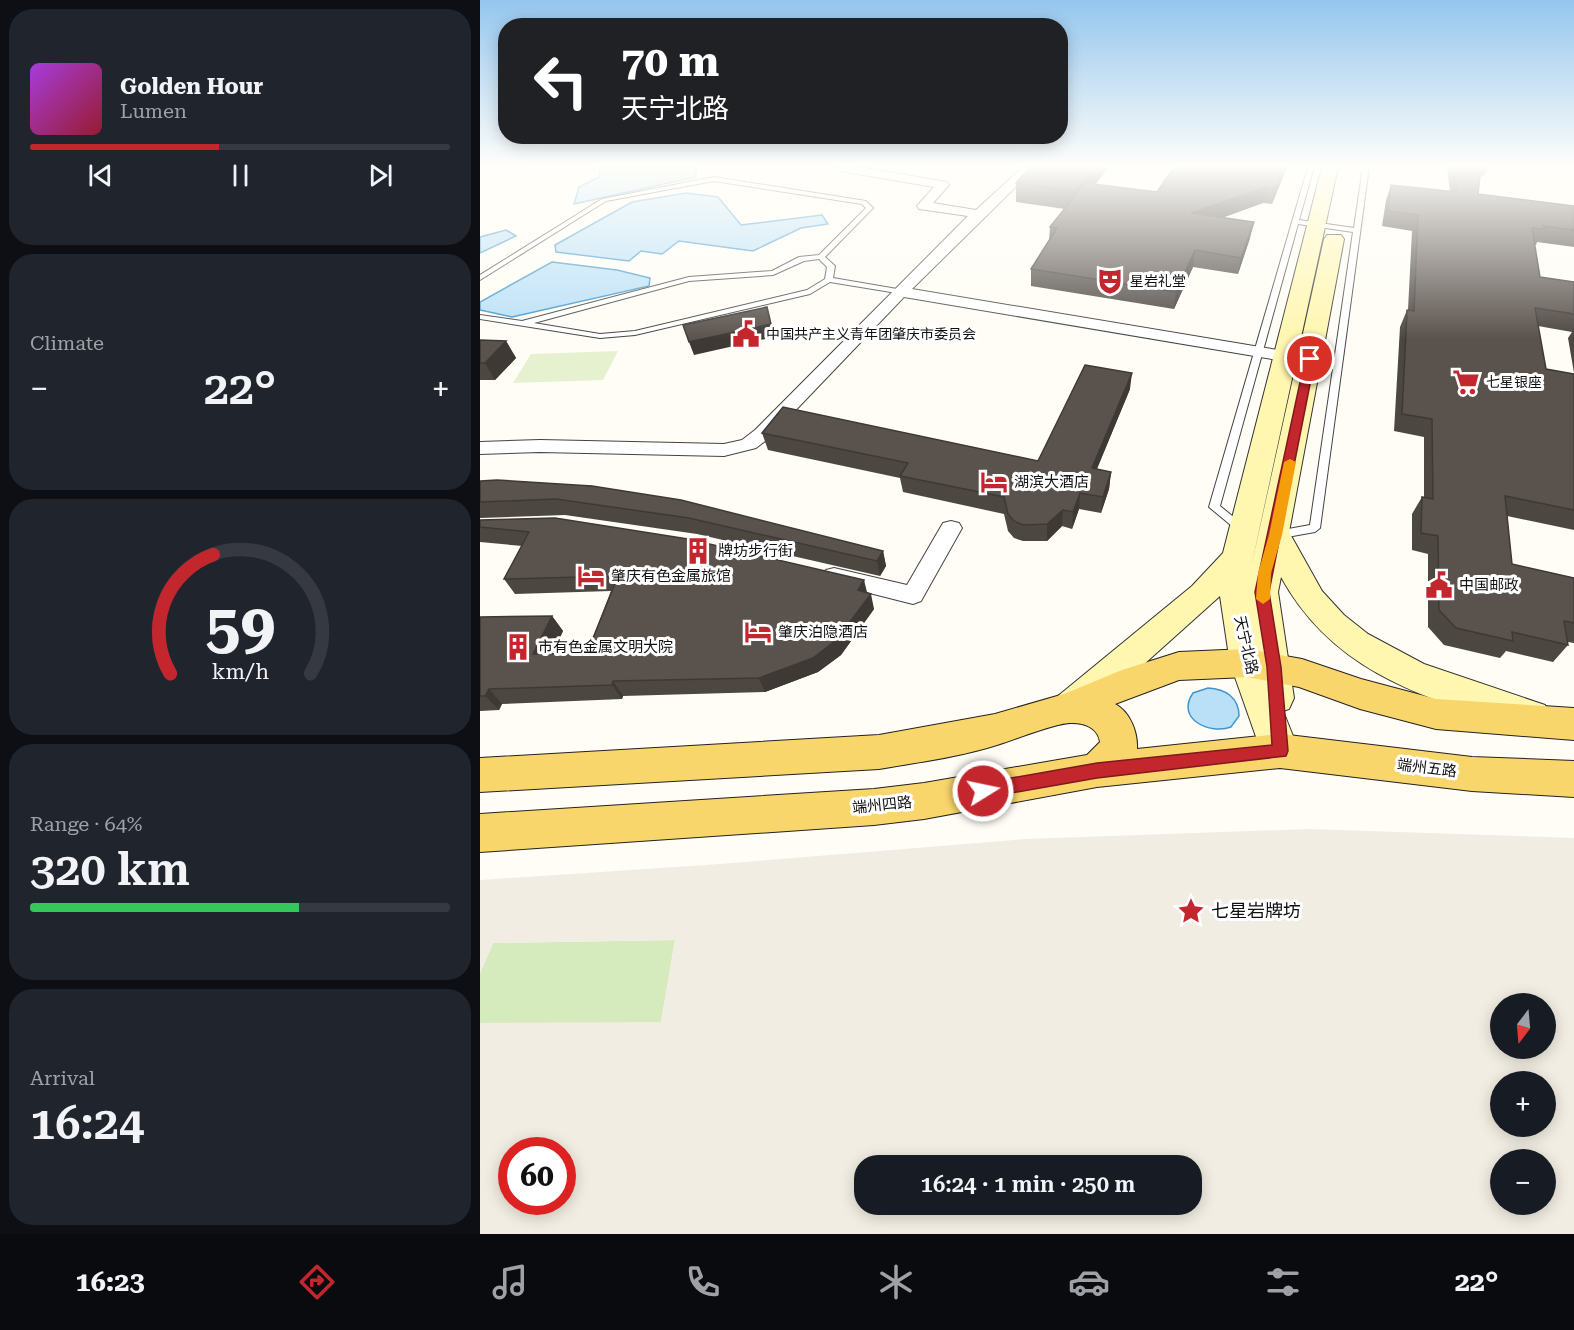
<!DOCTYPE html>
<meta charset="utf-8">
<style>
:root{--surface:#171b24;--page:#20242c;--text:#f1f3f6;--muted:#9ea1a6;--line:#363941;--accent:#c4262e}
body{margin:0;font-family:"Roboto Serif","Noto Sans SC",serif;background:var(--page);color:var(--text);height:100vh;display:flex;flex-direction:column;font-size:22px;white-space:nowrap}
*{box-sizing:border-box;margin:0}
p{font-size:20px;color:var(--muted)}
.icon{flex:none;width:33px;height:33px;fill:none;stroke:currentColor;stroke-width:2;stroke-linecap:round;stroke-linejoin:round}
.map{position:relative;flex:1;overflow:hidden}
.drawer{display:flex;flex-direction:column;gap:9px;padding:9px;background:#0d0f14;width:480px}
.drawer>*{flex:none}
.guide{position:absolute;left:18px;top:18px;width:570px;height:126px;border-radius:24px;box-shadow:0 3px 15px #0003;background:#202124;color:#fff;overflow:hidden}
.needle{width:39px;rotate:196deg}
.fabs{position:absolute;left:1010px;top:993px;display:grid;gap:12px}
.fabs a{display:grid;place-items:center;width:66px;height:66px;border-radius:50%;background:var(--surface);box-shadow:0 3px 15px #0003;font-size:30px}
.speed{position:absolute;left:18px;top:1137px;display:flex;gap:12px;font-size:30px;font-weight:700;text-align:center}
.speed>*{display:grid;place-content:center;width:78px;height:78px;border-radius:50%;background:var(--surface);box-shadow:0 3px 15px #0003;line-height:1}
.speed .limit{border:9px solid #d22;background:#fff;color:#111}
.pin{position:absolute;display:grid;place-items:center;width:51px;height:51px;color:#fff;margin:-26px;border:3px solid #fff;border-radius:50%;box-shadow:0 2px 6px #0007}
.me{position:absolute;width:66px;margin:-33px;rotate:80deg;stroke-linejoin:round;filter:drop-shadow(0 0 4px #0008)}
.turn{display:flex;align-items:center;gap:21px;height:126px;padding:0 24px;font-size:27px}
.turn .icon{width:78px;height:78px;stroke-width:2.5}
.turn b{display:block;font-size:42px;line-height:51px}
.big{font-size:45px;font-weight:600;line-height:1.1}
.drawer .widget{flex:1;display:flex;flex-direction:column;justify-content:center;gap:9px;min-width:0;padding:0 21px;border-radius:24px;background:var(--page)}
.drawer .dial{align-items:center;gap:0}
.dial svg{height:156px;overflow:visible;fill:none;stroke:var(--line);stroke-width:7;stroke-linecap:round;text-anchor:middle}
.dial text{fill:var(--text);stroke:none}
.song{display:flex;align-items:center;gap:18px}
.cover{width:72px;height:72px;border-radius:9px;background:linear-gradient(135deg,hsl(280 70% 55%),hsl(350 70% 35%))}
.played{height:6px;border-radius:3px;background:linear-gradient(90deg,var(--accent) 45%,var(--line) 45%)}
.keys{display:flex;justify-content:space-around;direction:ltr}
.heat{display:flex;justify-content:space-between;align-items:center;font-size:33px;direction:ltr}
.charge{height:9px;border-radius:4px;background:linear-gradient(90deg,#34c759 64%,var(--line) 0)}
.trip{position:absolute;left:374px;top:1155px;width:348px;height:60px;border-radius:24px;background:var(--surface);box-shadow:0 3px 15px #0003;font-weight:600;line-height:60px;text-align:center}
.tabs{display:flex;height:96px;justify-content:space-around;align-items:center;background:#090b0e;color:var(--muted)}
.tabs .icon{width:42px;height:42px}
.tabs .current{color:var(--accent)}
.tabs b{font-size:27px;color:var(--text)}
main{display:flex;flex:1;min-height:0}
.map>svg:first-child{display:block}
.green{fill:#d5ebbd}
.pitch{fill:#e6f2cf}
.plaza{fill:#f1ede2;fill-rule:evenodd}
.water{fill:#b9e0f7;stroke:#3f96cf;stroke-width:1.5}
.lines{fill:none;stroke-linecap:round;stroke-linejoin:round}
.lane-casing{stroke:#444;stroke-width:2}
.street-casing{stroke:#444;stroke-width:2}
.secondary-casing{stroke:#333;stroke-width:2}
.primary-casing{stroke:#222;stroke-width:2}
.lane{fill:#fff;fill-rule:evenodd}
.street{fill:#fff;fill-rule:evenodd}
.secondary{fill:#fff6b0;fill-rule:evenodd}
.primary{fill:#f9d66b;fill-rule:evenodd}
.wall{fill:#4d4742}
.shaded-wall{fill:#3f3936}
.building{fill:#5a524d;stroke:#3f3936;stroke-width:1.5}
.route{fill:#c4262e;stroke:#7f191e;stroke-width:1.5}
.slow{fill:#f59e0b}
.labels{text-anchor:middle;stroke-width:6;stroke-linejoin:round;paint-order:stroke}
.far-poi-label{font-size:14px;fill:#111;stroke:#fff;text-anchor:start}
.poi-label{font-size:15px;fill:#111;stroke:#fff;text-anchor:start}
.street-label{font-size:15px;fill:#111;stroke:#fff}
.near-poi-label{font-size:18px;fill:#111;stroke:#fff;text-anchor:start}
</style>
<main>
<section class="drawer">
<div class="widget">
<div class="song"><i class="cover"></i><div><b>Golden Hour</b><p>Lumen</p></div></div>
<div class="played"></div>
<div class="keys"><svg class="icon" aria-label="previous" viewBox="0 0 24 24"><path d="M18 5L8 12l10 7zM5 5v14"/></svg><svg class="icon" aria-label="pause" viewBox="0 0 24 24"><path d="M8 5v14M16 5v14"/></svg><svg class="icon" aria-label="next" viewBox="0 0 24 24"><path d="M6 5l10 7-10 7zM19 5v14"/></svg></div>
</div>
<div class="widget"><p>Climate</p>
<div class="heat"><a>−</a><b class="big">22°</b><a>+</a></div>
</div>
<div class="widget dial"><svg viewBox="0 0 100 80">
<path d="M14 69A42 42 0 1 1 86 69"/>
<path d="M14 69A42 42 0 0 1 36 8" stroke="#c4262e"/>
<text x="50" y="56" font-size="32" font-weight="700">59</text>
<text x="50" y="72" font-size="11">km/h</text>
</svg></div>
<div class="widget"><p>Range · 64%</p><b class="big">320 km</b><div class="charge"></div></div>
<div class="widget"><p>Arrival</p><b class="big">16:24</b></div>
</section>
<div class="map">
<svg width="1094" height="1234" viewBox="0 0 1094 1234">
<rect width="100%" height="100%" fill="#fffdf5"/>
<path class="green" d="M 195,940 L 181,1023 L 0,1023 L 0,973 L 13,943 Z"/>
<path class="pitch" d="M 138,351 L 123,380 L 33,383 L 51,354 Z"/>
<path class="plaza" d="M 829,829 L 1094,838 L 1094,1234 L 0,1234 L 0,1023 L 181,1022 L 195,940 L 13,943 L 0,973 L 0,880 L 240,864 L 546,839 ZM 1020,1004 L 1065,1004 L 1065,1048 L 1020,1048 ZM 1020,1082 L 1065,1082 L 1065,1126 L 1020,1126 ZM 32,1150 L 82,1150 L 82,1202 L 32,1202 ZM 1020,1160 L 1065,1160 L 1065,1204 L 1020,1204 ZM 384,1166 L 711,1166 L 711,1204 L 384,1204 Z"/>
<g class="water">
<path d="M 120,167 L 216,167 L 216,177 L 94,204 L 99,187 L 119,177 Z"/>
<path d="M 206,193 L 238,197 L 261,225 L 342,215 L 348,224 L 321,228 L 273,251 L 199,241 L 182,254 L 161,251 L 149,261 L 76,252 L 75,245 L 152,202 Z"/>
<path d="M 26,230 L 36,236 L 0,253 L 0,237 Z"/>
<path d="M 72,262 L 137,270 L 170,278 L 169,286 L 32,317 L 0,310 L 0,302 Z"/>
<path d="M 728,688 C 745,689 759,697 759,716 L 751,727 C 730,735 695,719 713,693 Z"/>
</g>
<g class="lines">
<defs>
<g id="lane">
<path d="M 828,167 L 834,167 L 819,220 L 874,228 L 883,167 L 889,167 L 840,528 L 835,532 L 796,539 L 791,535 L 792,532 L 830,525 L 873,232 L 818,224 L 740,506 L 767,528 L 766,531 L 758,531 L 729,507 Z"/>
<path d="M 234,177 L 386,201 L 393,208 L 392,209 L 345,257 L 355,266 L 353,278 L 423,290 L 427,292 L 423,294 L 350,282 L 330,294 L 155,335 L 120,338 L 0,319 L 0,315 L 42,321 L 209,277 L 292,271 L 319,257 L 339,255 L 386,208 L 382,204 L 234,181 L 126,201 L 0,280 L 0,275 L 122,199 ZM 339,259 L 347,267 L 345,279 L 327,290 L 155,331 L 120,334 L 54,323 L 209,281 L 293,275 L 324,261 Z"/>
</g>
<g id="street">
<path d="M 354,167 L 379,167 L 467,182 L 469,185 L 453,203 L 496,210 L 543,167 L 556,167 L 432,289 L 804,351 L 813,356 L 804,361 L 424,297 L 289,438 L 276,448 L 244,456 L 60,452 L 0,454 L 0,442 L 60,440 L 244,444 L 262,440 L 275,430 L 488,216 L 439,209 L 437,206 L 454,187 L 360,171 Z"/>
<path d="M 471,521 L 479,523 L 482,528 L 441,601 L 433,604 L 354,584 L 346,582 L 343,576 L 346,570 L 354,568 L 427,585 L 463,523 Z"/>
</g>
<path id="secondary" d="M 842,167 L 858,167 L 772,563 L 844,239 L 847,235 L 861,235 L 864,239 L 809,532 L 842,591 L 864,615 L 888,634 L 944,664 L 1065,705 L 1070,716 L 1065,727 L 1052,732 C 951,699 856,677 801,577 L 798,592 L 814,698 L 809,709 L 803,711 L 819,751 L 813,763 L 800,768 L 787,763 L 781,751 L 750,663 L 740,596 L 604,718 L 591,722 L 578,718 L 573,707 L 578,696 L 712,586 L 743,553 Z"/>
<path id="primary" d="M 767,649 L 822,659 L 881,679 L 956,699 L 1094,708 L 1094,740 L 956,729 L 880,709 L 819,687 L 767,677 L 699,680 L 635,704 C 650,712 658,732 657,749 L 800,734 L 992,757 L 1094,761 L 1094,797 L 992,791 L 800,768 L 617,787 L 444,819 L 394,825 L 0,852 L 0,814 L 394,789 L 444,783 L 607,755 L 620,742 C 618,728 605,723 592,723 C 577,722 534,740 517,745 C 479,757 439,762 399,769 L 0,792 L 0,758 L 399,735 L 515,714 L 584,694 L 642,670 L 699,652 Z"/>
</defs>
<use href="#lane" class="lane-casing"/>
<use href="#street" class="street-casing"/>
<use href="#secondary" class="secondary-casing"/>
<use href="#primary" class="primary-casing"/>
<use href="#lane" class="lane"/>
<use href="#street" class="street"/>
<use href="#secondary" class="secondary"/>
<use href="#primary" class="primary"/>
</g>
<g class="wall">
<path d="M 550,167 L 629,167 L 615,184 L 677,192 L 694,167 L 807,167 L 792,204 L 783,203 L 742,218 L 770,238 L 758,274 L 713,267 L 694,309 L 551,286 L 551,269 L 569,240 L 570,227 L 585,209 L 536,202 L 536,183 Z"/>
<path d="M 967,167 L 1008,167 L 1004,176 L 1000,175 L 998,194 L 1094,206 L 1094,247 L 1057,242 L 1056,245 L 1054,245 L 1060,277 L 1094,282 L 1094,373 L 1088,338 L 1092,332 L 1058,326 L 1066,369 L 1094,374 L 1094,530 L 1027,516 L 1032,564 L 1094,578 L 1094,643 L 1088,642 L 1088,645 L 1073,662 L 1026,651 L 1020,658 L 964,645 L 948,627 L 948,554 L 932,550 L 932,514 L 942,497 L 944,497 L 944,437 L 914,431 L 920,327 L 927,310 L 928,310 L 932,231 L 902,226 L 906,200 L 911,185 L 970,192 Z"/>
<path d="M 0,340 L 26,341 L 36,358 L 15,380 L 0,380 Z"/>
<path d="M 650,389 L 617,469 L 631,472 L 629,489 L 621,513 L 599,509 L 592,529 L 582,526 L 567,541 L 543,541 L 534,538 L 528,531 L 524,514 L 423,492 L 420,478 L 288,450 L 282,433 L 558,461 Z"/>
<path d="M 0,481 L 403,551 L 406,566 L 400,576 L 217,534 L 85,515 L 0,518 Z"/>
<path d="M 0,520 L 387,593 L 394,609 L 361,655 L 338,672 L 285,692 L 143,696 L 142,699 L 22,704 L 19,710 L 0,711 L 0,617 L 72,616 L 83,631 L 72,654 L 107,653 L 131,591 L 35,594 L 24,579 L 42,546 L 0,542 Z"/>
</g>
<g class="shaded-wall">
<path d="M 616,167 L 629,167 L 595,210 L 596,191 Z"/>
<path d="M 804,167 L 807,167 L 792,204 L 795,189 Z"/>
<path d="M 787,187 L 783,203 L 709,229 L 711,213 Z"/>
<path d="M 774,222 L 770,238 L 758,274 L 761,258 Z"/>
<path d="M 715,250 L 713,267 L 694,309 L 696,292 Z"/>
<path d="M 287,307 L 294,337 L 214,355 L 209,342 Z"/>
<path d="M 26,341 L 36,358 L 15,380 L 5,363 Z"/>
<path d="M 652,373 L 650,389 L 610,485 L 612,468 Z"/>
<path d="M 631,472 L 629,489 L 621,513 L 623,497 Z"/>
<path d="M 600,493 L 599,509 L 592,529 L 593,512 Z"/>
<path d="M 583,510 L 582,526 L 567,541 L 567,524 Z"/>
<path d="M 403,551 L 406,566 L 400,576 L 397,561 Z"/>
<path d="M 384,580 L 388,596 L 378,590 Z"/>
<path d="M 391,594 L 394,609 L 361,655 L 338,672 L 285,692 L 279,678 Z"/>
<path d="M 72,616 L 83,631 L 65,669 L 53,654 Z"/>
<path d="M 133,681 L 143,696 L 142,699 L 132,685 Z"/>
<path d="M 9,689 L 22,704 L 19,710 L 5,696 Z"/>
</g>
<g class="building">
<path d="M 550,167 L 616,167 L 596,191 L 536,183 Z"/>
<path d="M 694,167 L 804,167 L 795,189 L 787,187 L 711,213 L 774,222 L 761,258 L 715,250 L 696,292 L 551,269 L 577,228 L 570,227 L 605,183 L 677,192 Z"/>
<path d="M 975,167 L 1001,167 L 998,194 L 1094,206 L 1094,230 L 1063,226 L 1064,229 L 1052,228 L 1060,277 L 1094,282 L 1094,314 L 1055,308 L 1066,369 L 1094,374 L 1094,510 L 1025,496 L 1032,564 L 1094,578 L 1094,623 L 1084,621 L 1088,645 L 1032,632 L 1033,641 L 976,628 L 959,610 L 958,536 L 941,533 L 942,497 L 953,499 L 952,419 L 922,414 L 927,310 L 934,311 L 938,215 L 908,211 L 911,185 L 977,192 Z"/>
<path d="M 287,307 L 291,324 L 209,342 L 203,325 Z"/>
<path d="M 0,340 L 26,341 L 5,363 L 0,363 Z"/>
<path d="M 605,365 L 652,373 L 612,468 L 631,472 L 623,497 L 600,493 L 593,512 L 583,510 L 567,524 L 543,525 L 534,521 L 528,514 L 524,497 L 420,476 L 428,463 L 282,433 L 303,407 L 558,461 Z"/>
<path d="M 17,480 L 112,486 L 201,500 L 403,551 L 397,561 L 209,518 L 76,499 L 0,502 L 0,481 Z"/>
<path d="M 75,518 L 208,539 L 384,580 L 378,590 L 391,594 L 356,640 L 333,658 L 279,678 L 133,681 L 132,685 L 9,689 L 5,696 L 0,696 L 0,617 L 72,616 L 53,654 L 107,653 L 138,576 L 24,579 L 49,532 L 0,527 L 0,520 Z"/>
</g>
<linearGradient id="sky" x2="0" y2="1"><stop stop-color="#95c6ee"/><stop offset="0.49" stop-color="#fffefa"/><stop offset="1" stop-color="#fffefa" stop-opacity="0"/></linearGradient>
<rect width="1094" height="339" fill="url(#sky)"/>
<path class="route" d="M 830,356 L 835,359 L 789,592 L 801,667 L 808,751 L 806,756 L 617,778 L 503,798 L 497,796 L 495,791 L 497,785 L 503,783 L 617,763 L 792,745 L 787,667 L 775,592 L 825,359 Z"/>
<path class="slow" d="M 810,459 L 816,462 L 802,535 L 791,573 L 790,599 L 783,604 L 776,599 L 778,573 L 789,535 L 804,462 Z"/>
<defs>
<symbol id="theatre-bare" viewBox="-9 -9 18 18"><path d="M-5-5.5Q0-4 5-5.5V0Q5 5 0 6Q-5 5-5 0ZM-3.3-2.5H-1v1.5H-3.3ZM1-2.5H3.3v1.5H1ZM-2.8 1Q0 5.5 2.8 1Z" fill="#c4262e" stroke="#fff" stroke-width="2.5" paint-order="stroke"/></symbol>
<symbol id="civic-bare" viewBox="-9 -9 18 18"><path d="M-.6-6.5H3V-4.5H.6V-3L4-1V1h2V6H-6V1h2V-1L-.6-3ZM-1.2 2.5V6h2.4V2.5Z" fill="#c4262e" stroke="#fff" stroke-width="2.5" paint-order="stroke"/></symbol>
<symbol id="supermarket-bare" viewBox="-9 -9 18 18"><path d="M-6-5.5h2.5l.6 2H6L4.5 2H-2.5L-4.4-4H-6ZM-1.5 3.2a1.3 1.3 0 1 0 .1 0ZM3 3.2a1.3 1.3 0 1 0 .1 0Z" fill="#c4262e" stroke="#fff" stroke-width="2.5" paint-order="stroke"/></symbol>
<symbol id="hotel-bare" viewBox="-9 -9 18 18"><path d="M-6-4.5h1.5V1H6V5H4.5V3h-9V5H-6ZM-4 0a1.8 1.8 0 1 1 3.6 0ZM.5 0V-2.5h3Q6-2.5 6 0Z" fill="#c4262e" stroke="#fff" stroke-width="2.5" paint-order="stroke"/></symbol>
<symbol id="building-bare" viewBox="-9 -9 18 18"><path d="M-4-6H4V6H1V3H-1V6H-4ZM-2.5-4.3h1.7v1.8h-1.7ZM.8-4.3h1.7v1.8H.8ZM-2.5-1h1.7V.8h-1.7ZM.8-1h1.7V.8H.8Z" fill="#c4262e" stroke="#fff" stroke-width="2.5" paint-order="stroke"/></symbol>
<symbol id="sight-bare" viewBox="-9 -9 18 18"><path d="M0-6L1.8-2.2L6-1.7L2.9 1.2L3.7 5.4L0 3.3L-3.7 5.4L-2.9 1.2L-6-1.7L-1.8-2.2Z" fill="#c4262e" stroke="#fff" stroke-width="2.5" paint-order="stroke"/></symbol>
</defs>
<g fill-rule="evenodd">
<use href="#theatre-bare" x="611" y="262" width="38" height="38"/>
<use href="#civic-bare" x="247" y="315" width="38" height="38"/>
<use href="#supermarket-bare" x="967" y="363" width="38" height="38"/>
<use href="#hotel-bare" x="495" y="463" width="38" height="38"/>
<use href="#building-bare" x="199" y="532" width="38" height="38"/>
<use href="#hotel-bare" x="92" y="557" width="38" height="38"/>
<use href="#civic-bare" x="940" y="566" width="38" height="38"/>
<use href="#hotel-bare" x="259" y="613" width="38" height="38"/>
<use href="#building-bare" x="19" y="628" width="38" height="38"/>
<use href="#sight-bare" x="692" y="892" width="38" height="38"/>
</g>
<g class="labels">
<g class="far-poi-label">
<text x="650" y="286">星岩礼堂</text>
<text x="286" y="339">中国共产主义青年团肇庆市委员会</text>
<text x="1006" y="387">七星银座</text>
</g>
<g class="poi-label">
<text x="534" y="487">湖滨大酒店</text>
<text x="238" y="556">牌坊步行街</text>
<text x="131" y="581">肇庆有色金属旅馆</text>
<text x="979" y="590">中国邮政</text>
<text x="298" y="637">肇庆泊隐酒店</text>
<text x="58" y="652">市有色金属文明大院</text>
</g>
<g class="street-label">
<text transform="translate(766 645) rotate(77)" y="5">天宁北路</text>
<text transform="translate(947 768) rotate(7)" y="5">端州五路</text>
<text transform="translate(402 805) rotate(-6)" y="5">端州四路</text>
</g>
<g class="near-poi-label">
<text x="731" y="917">七星岩牌坊</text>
</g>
</g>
</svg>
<div class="fabs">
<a><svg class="needle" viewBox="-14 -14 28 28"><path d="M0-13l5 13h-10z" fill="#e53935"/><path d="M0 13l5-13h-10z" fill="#9ea1a6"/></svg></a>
<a>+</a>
<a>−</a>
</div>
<div class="speed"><div class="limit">60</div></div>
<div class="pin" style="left:830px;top:359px;background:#d93025"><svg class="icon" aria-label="arrive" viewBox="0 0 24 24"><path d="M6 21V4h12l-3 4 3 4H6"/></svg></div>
<svg class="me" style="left:503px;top:791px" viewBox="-20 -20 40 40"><circle r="17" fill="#c4262e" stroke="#fff" stroke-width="3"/><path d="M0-11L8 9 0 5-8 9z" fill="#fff"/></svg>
<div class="trip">16:24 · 1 min · 250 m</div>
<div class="guide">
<div class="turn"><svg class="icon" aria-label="left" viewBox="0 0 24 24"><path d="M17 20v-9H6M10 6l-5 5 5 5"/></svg><div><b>70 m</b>天宁北路</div></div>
</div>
</div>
</main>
<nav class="tabs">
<b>16:23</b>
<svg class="icon current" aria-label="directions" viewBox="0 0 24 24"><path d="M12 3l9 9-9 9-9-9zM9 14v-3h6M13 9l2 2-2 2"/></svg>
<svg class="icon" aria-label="music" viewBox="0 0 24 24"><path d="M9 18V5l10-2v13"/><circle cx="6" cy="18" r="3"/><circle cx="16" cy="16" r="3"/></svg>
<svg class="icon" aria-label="phone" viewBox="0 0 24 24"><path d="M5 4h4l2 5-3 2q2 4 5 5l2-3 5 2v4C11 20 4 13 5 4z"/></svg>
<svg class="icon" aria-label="climate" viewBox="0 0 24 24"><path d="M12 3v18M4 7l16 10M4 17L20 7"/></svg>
<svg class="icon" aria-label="car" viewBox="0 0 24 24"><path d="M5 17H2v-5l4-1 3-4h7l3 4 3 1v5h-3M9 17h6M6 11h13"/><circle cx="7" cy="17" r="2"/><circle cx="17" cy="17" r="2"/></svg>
<svg class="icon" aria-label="filters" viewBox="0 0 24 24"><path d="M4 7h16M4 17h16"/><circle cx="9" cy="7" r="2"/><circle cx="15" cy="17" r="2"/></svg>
<b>22°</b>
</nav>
